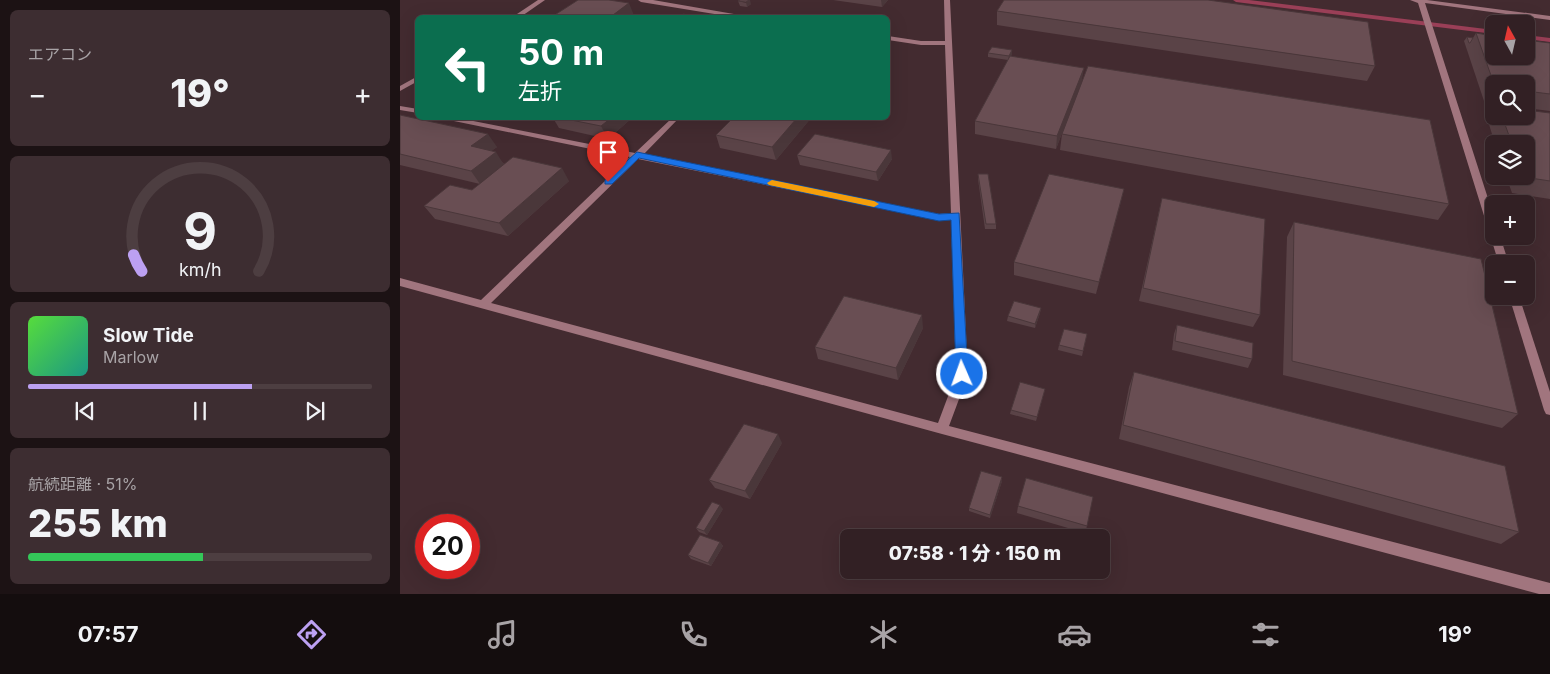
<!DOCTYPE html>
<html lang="ja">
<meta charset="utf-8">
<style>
:root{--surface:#322024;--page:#3d2d31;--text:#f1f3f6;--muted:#a8a3a6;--line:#4d3e41;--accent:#bca0f2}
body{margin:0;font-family:Inter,"Noto Sans JP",sans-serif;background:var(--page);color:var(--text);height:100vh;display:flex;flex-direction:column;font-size:19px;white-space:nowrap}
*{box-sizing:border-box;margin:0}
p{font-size:16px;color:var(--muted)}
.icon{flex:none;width:28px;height:28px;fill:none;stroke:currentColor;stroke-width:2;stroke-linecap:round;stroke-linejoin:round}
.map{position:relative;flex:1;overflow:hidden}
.details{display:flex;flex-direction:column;gap:10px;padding:10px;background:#1c1214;width:400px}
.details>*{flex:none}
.hud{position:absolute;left:15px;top:15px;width:475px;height:105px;border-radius:8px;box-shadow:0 5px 20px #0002,0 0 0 1px var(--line);background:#0b6e4f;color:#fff;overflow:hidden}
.needle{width:32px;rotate:352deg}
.fabs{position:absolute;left:1085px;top:15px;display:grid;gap:10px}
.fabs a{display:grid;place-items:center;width:50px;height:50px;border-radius:8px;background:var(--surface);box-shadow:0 5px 20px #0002,0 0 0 1px var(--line);font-size:25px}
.speed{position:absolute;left:15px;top:514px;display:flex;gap:10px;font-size:25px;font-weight:700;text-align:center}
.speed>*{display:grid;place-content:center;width:65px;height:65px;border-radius:50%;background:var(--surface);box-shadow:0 5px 20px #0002,0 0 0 1px var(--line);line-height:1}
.speed .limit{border:8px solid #d22;background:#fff;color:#111}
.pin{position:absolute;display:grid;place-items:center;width:42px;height:42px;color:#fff;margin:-51px -21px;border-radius:50% 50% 50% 0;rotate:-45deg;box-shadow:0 0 5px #0007}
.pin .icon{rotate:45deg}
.me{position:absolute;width:55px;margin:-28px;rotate:358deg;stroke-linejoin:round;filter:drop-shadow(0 0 4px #0008)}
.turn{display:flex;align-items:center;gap:18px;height:105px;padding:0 20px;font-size:22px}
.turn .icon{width:65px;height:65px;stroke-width:2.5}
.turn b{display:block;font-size:35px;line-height:42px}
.big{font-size:38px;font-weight:800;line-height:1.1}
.details .tile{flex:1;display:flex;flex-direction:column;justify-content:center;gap:8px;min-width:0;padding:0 18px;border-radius:8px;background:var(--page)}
.details .dial{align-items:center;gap:0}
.dial svg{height:130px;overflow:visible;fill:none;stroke:var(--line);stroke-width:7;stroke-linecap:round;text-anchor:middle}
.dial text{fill:var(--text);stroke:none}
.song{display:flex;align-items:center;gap:15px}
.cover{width:60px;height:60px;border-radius:8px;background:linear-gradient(135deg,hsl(110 70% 55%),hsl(170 70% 35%))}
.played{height:5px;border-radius:2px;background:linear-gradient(90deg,var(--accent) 65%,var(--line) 65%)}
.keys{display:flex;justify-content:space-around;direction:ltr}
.heat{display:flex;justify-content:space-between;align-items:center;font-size:28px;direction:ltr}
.charge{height:8px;border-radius:4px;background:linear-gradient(90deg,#34c759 51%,var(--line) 0)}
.trip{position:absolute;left:440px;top:529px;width:270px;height:50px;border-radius:8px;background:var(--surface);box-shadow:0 5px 20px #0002,0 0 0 1px var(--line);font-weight:800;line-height:50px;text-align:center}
.tabs{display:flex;height:80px;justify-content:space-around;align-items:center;background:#140d0e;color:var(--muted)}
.tabs .icon{width:35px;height:35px}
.tabs .on{color:var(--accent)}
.tabs b{font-size:22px;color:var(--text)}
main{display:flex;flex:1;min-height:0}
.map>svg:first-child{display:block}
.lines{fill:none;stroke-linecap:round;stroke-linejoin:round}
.stream{fill:#9a3f57;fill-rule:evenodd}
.lane{fill:#a1757e;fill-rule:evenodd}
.wall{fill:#5a4347}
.shaded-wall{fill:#4a373a}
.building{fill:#694e53;stroke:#4a373a}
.route{fill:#1a73e8;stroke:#114b97}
.slow{fill:#f59e0b}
</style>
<main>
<section class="details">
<div class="tile"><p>エアコン</p>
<div class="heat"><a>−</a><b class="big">19°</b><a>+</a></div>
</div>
<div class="tile dial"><svg viewBox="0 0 100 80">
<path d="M14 69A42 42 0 1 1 86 69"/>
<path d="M14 69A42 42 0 0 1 9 59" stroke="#bca0f2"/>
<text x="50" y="56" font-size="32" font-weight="700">9</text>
<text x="50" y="72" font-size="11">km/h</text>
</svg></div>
<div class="tile">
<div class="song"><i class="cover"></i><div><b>Slow Tide</b><p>Marlow</p></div></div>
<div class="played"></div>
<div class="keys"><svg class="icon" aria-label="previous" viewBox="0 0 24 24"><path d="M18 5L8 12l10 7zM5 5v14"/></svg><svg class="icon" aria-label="pause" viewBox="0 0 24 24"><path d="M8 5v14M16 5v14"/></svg><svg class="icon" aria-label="next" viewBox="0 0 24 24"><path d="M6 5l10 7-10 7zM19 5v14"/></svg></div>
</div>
<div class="tile"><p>航続距離 · 51%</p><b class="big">255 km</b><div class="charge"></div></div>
</section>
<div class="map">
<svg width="1150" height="594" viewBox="0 0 1150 594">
<rect width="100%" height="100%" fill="#432b30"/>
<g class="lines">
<g class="stream">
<path d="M 833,0 L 849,0 L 1094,30 L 1094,34 L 836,2 Z"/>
<path d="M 1126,35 L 1150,38 L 1150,42 L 1126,39 Z"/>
</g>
<g class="lane">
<path d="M 138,0 L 145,0 L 119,18 L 111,18 Z"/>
<path d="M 238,0 L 253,0 L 357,18 L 339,18 L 241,2 Z"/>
<path d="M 544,0 L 550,0 L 568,375 L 549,426 L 1150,583 L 1150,594 L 1139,594 L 542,434 L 0,286 L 0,278 L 81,300 L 230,157 L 49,120 L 46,118 L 58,118 L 235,153 L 272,118 L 279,118 L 243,155 L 539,214 L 551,213 L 545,45 L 521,45 L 488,40 L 488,36 L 521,41 L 545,41 ZM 238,159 L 539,220 L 551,219 L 556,375 L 538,423 L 91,303 Z"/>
<path d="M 1010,0 L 1027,0 L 1150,16 L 1150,20 L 1025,3 L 1094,217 L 1094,236 L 1100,236 L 1109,264 L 1099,264 L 1018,3 Z"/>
<path d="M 18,76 L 18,81 L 0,91 L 0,86 Z"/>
<path d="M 0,106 L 18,109 L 18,113 L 0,110 Z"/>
<path d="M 1109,296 L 1119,296 L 1150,392 L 1150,415 L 1146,414 L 1144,410 Z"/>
</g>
</g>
<g class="wall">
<path d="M 433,0 L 488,0 L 482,7 Z"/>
<path d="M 338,1 L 351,4 L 347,7 L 340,6 Z"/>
<path d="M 597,11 L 975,66 L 967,81 L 597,25 Z"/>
<path d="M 1076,33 L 1150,43 L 1150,111 L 1126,108 L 1126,84 L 1094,84 L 1094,103 L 1084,101 L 1064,41 L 1067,37 L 1073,38 Z"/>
<path d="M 612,50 L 611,56 L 682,80 L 656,149 L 575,134 L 575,121 L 608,60 L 588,57 L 588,53 Z"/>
<path d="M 1094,112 L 1094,116 L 1126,116 L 1150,113 L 1150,199 L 1112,193 L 1106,176 L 1126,176 L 1126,144 L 1095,144 L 1088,121 Z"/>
<path d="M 0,115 L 97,147 L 91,151 L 104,164 L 169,181 L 108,236 L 35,219 L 24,206 L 72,190 L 80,184 L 0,165 Z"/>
<path d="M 153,118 L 232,118 L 208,139 L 159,128 Z"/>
<path d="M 333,118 L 411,118 L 376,160 L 320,148 L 316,135 Z"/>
<path d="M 662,134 L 1049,204 L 1038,220 L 660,150 Z"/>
<path d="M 397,155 L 492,159 L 478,181 L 400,165 Z"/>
<path d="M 578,174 L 596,224 L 596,229 L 585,229 L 578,179 Z"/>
<path d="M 724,189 L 696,294 L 614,275 L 614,262 Z"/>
<path d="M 762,198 L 860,315 L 853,327 L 739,301 L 759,211 Z"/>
<path d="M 894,222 L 1118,414 L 1102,428 L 883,375 L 887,237 Z"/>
<path d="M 641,308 L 640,313 L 635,328 L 607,321 L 608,316 Z"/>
<path d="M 777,325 L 852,359 L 848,368 L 772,350 L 774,334 Z"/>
<path d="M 523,328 L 498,380 L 418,359 L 415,347 Z"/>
<path d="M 687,334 L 682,356 L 658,350 L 659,345 Z"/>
<path d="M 734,372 L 1119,532 L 1101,544 L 719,439 L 729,387 Z"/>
<path d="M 645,389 L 636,421 L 610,414 L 611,410 Z"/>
<path d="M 382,443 L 350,499 L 315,488 L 309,480 Z"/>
<path d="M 602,477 L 602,481 L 590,518 L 569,511 L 569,508 Z"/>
<path d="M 618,506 L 687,526 L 685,533 L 617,513 Z"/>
<path d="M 323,509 L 307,535 L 299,532 L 296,528 Z"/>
<path d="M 320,542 L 323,546 L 311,566 L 291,559 L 288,555 Z"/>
</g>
<g class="shaded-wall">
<path d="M 349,0 L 350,0 L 351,4 L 347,7 L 346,2 Z"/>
<path d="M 481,0 L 488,0 L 482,7 Z"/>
<path d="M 229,3 L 235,18 L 209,18 Z"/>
<path d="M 612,50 L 612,55 L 608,60 L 609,56 Z"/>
<path d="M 684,68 L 682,80 L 656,149 L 657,136 Z"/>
<path d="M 211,118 L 232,118 L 208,139 L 201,126 Z"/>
<path d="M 397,118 L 411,118 L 376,160 L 372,147 Z"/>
<path d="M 88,134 L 97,147 L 80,159 L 71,146 Z"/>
<path d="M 491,150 L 492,159 L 478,181 L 476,172 Z"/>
<path d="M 96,152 L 104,165 L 80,184 L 71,171 Z"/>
<path d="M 162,168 L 169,181 L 108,236 L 99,223 Z"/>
<path d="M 724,189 L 721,202 L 696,294 L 699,282 Z"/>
<path d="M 641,308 L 640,313 L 635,328 L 635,324 Z"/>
<path d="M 522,315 L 523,328 L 498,380 L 496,368 Z"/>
<path d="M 378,434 L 382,443 L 350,499 L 345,491 Z"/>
<path d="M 602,477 L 602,481 L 590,518 L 590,515 Z"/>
<path d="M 320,505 L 323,509 L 307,535 L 304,531 Z"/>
<path d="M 320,542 L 323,546 L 311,566 L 308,563 Z"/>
</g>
<g class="building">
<path d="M 178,0 L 209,0 L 229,3 L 209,18 L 150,18 Z"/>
<path d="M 340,0 L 349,0 L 346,2 L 338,1 Z"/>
<path d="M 604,0 L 808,0 L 968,22 L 975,66 L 597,11 Z"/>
<path d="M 283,14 L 306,18 L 278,18 Z"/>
<path d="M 1076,33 L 1094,36 L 1094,56 L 1126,56 L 1126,40 L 1150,43 L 1150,94 L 1126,91 L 1126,84 L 1094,84 Z"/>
<path d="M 1067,37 L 1073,38 L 1070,43 L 1069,43 Z"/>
<path d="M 592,47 L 612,50 L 609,56 L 588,53 Z"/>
<path d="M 610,56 L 684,68 L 657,136 L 575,121 Z"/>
<path d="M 688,66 L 1030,120 L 1049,204 L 662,134 Z"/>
<path d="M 1126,110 L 1150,113 L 1150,181 L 1124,177 L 1124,176 L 1126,176 L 1126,144 L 1112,144 L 1102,116 L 1126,116 Z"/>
<path d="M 0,115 L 88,134 L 71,146 L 96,152 L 71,171 L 0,154 Z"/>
<path d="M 161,118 L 211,118 L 201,126 Z"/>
<path d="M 333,118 L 397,118 L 372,147 L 316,135 Z"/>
<path d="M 415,134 L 491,150 L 476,172 L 397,155 Z"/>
<path d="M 113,157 L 162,168 L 99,223 L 24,206 L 50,185 L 72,190 Z"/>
<path d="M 578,174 L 588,174 L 596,224 L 586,224 Z"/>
<path d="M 649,174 L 724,189 L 699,282 L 614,262 Z"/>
<path d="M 762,198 L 865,219 L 860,315 L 743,288 Z"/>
<path d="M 894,222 L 1081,259 L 1118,414 L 892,361 Z"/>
<path d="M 444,296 L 522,315 L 496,368 L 415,347 Z"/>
<path d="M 614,301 L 641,308 L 635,324 L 608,316 Z"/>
<path d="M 777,325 L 853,343 L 852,359 L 775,341 Z"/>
<path d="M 664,329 L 687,334 L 683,351 L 659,345 Z"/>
<path d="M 734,372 L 1105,466 L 1119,532 L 723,425 Z"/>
<path d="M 620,382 L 645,389 L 637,417 L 611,410 Z"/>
<path d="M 344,424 L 378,434 L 345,491 L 309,480 Z"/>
<path d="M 581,471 L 602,477 L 590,515 L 569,508 Z"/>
<path d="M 626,478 L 693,497 L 687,526 L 618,506 Z"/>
<path d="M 312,502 L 320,505 L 304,531 L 296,528 Z"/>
<path d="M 300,535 L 320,542 L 308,563 L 288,555 Z"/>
</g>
<path class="route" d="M 237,152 L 539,214 L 559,213 L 568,374 L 566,378 L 562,380 L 556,374 L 551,220 L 539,221 L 239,158 L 212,184 L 205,184 L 205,180 Z"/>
<path class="slow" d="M 372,180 L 474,201 L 479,204 L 474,207 L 369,185 L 367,183 Z"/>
</svg>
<div class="fabs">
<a><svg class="needle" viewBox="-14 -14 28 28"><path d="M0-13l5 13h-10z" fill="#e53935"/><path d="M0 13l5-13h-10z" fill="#a8a3a6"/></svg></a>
<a><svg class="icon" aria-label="search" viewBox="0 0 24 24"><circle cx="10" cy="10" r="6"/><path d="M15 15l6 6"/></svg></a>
<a><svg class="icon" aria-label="layers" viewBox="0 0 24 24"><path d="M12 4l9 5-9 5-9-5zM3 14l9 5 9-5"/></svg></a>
<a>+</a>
<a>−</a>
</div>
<div class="speed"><div class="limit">20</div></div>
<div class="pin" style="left:208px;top:182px;background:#d93025"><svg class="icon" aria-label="arrive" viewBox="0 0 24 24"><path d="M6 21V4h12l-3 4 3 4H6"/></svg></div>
<svg class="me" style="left:562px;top:374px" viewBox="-20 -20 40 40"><circle r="17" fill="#1a73e8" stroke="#fff" stroke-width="3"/><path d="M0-11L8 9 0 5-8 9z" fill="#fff"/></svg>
<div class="trip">07:58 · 1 分 · 150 m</div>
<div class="hud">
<div class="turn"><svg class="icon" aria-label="left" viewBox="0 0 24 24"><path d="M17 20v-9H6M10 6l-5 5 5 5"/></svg><div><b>50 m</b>左折</div></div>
</div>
</div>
</main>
<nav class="tabs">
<b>07:57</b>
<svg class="icon on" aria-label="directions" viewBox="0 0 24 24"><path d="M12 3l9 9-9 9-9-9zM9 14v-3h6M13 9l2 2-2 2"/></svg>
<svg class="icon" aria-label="music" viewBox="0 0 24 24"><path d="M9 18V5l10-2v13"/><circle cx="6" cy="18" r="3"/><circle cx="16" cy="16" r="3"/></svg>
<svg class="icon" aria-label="phone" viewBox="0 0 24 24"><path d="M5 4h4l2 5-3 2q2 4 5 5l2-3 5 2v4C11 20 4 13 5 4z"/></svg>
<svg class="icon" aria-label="climate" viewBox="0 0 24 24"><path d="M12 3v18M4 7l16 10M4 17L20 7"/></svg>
<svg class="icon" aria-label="car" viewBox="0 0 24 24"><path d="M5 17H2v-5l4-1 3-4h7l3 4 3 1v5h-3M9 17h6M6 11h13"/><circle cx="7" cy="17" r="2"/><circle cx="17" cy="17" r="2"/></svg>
<svg class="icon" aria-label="filters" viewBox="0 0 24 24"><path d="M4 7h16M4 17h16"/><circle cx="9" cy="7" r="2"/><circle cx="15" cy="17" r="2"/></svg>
<b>19°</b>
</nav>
